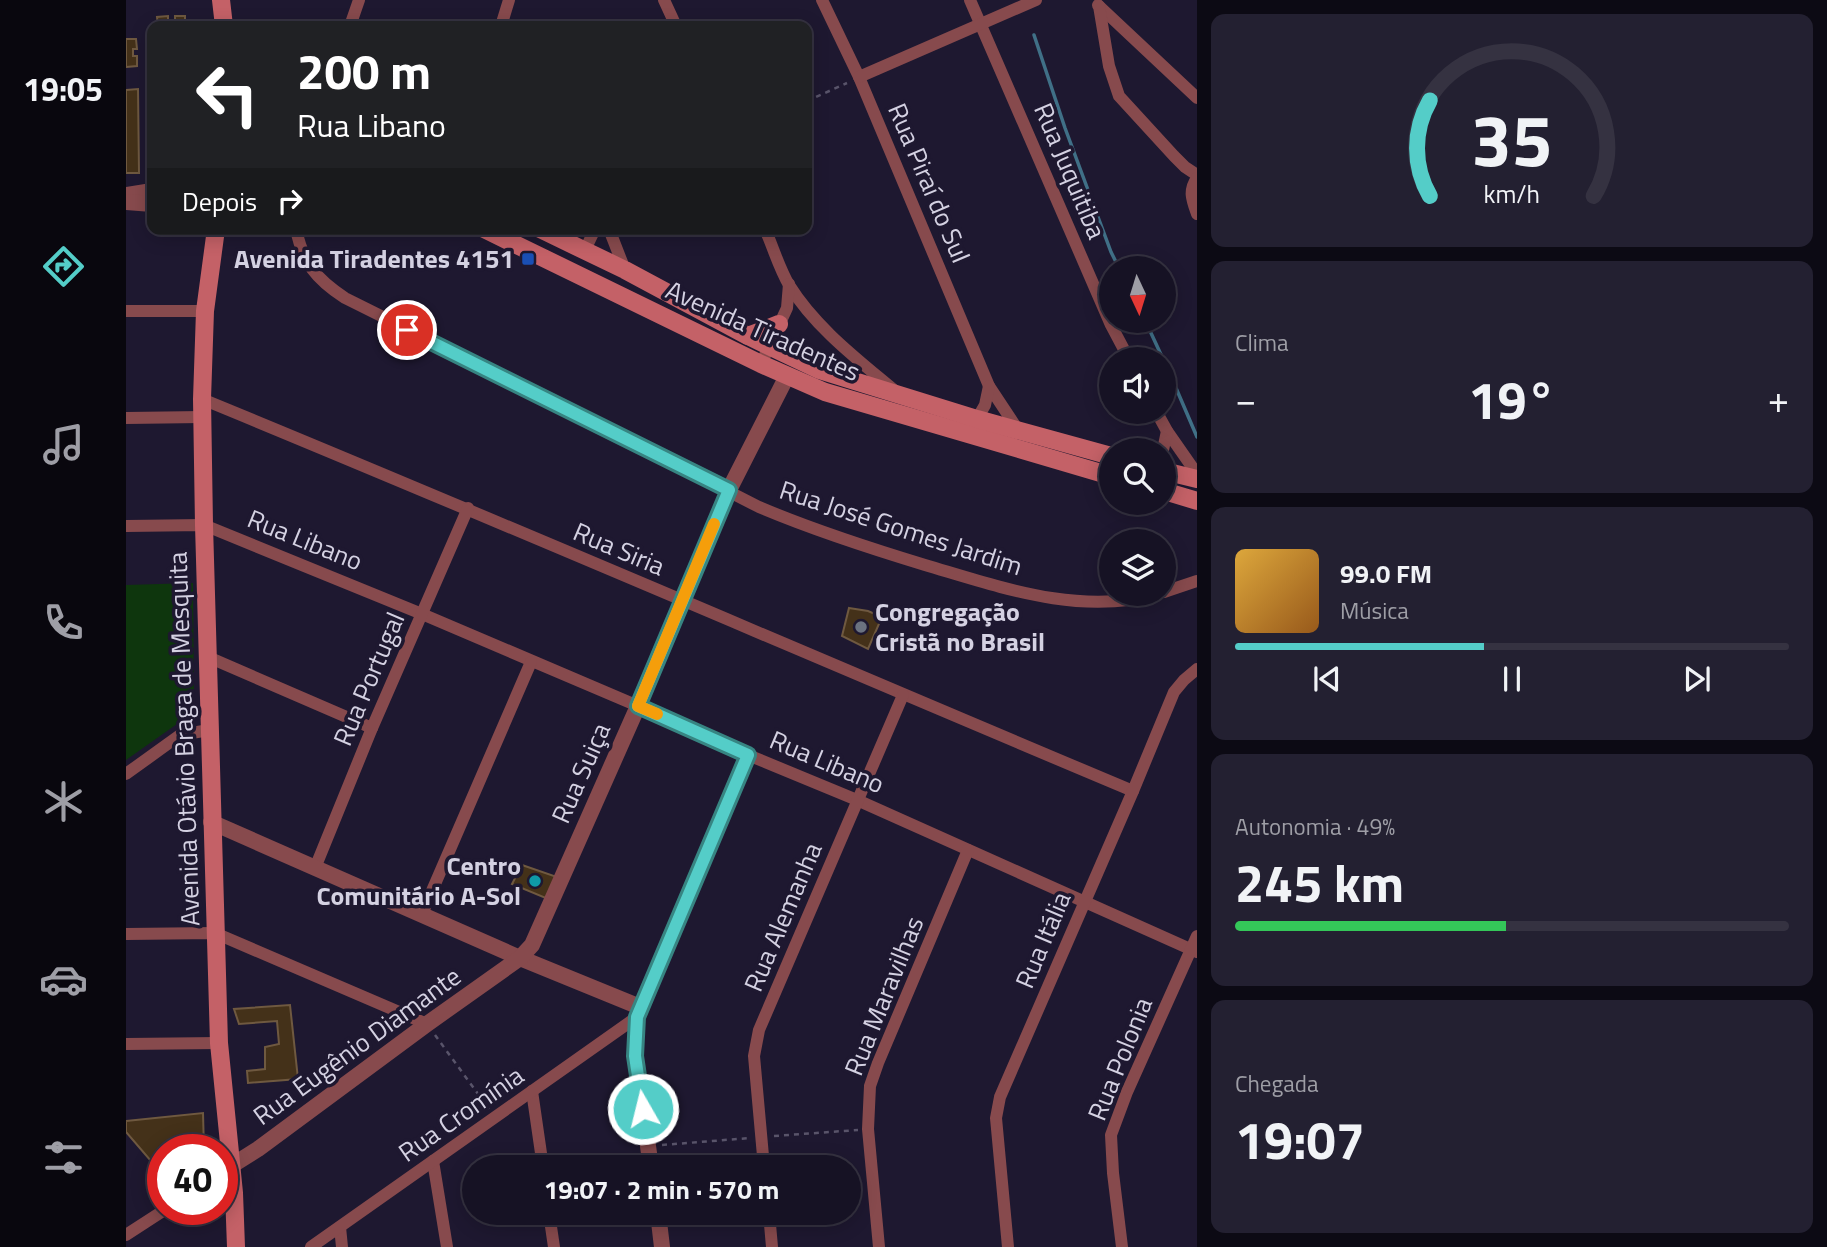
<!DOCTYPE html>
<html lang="pt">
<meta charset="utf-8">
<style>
:root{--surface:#161224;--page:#232031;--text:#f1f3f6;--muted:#9e9ea6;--line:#353241;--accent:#54cdc8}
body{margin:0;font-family:"Titillium Web",sans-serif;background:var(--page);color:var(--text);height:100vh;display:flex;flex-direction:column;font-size:26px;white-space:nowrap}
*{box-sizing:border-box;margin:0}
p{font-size:23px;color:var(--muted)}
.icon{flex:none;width:38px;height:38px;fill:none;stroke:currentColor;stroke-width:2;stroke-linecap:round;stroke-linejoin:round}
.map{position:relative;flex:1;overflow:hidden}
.drawer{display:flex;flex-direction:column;gap:14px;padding:14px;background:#0c0a14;width:630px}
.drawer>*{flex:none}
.banner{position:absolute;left:21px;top:21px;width:665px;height:214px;border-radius:14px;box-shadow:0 4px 18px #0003,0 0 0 2px var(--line);background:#202124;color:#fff;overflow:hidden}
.needle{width:46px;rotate:176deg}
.controls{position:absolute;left:973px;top:256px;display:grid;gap:14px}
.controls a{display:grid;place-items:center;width:77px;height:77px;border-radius:50%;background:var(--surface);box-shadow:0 4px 18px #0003,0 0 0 2px var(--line);font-size:35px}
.speed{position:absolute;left:21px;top:1134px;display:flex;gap:14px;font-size:35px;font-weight:700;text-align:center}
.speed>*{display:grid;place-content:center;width:91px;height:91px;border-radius:50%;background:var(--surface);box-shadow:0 4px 18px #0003,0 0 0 2px var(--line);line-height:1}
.speed .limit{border:10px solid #d22;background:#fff;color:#111}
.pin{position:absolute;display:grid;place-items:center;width:60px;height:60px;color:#fff;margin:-30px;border:4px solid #fff;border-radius:50%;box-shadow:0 2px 7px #0007}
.me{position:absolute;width:77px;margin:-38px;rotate:352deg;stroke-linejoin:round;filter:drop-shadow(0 0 5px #0008)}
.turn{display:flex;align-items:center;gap:24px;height:147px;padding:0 35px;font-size:32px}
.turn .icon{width:91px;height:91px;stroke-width:2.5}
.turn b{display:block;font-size:49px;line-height:60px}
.then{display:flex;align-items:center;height:66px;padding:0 35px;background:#0003;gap:14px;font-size:26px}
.big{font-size:52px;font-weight:700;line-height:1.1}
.drawer .tile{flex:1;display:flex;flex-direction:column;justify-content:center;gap:10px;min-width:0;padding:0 24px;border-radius:14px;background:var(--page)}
.drawer .dial{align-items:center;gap:0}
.dial svg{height:182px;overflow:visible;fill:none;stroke:var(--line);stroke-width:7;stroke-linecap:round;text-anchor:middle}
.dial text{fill:var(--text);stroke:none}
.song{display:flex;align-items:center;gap:21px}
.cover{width:84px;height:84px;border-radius:10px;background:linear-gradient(135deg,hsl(40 70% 55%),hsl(30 70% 35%))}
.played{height:7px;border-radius:4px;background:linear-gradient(90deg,var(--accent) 45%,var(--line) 45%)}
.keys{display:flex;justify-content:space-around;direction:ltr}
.heat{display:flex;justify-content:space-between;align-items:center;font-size:38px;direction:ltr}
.charge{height:10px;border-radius:5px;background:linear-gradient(90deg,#34c759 49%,var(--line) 0)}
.trip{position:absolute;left:336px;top:1155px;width:399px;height:70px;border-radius:35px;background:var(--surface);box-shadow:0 4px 18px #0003,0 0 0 2px var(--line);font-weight:700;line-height:70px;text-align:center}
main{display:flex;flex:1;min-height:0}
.menu{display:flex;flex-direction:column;width:126px;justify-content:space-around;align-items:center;background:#09070e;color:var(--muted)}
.menu .icon{width:49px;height:49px}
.menu .current{color:var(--accent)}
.menu b{font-size:32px;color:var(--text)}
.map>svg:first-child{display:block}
.green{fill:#0e360d}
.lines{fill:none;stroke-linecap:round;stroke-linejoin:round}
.stream{stroke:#407087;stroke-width:3.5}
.building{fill:#443119;stroke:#6f5940;stroke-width:2}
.path{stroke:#59546a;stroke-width:2.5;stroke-dasharray:5 5;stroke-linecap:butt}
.minor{stroke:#874a4d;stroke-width:12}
.tertiary{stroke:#874a4d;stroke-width:16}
.secondary{stroke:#c46167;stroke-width:18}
.route-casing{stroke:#378582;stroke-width:18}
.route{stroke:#54cdc8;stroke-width:12}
.slow{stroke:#f59e0b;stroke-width:12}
.transit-dot{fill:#1a4fb4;stroke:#1e1830;stroke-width:2.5}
.worship-dot{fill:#6b7280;stroke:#1e1830;stroke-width:2.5}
.culture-dot{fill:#0f9aa8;stroke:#1e1830;stroke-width:2.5}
.labels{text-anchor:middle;stroke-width:7;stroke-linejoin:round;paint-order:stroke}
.street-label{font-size:26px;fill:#d4d1e2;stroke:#1e1830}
.poi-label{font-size:26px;font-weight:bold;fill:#d4d1e2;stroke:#1e1830;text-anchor:end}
</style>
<main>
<nav class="menu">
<b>19:05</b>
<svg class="icon current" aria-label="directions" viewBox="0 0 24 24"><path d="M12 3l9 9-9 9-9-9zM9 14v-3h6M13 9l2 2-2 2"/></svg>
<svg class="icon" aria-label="music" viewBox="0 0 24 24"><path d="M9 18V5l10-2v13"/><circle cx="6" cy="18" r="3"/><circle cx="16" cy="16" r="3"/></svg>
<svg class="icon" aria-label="phone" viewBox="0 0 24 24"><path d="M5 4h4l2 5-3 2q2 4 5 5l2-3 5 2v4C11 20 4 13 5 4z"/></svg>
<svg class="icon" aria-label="climate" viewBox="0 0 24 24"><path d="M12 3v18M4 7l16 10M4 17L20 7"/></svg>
<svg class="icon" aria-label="car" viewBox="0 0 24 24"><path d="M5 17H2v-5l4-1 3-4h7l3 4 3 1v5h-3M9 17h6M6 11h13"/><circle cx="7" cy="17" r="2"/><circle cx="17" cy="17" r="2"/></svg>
<svg class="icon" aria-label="filters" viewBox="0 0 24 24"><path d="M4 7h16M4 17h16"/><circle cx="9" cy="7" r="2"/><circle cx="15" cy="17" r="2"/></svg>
</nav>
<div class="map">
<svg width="1071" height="1247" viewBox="0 0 1071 1247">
<rect width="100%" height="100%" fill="#1e1830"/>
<path class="green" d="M 67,583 L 68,712 L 0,760 L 0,585 Z"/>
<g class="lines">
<g class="stream">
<path d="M 908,35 L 939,128 L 985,252 L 993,268"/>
<path d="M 1019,320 L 1037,359"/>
<path d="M 1038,360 L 1071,437"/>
</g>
</g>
<g class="building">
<path d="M 42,16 L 42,20 L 49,20 L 49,16 L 59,16 L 59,26 L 32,26 L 31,17 Z"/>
<path d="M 0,39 L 10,39 L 11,49 L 7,49 L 7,56 L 11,56 L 11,66 L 0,67 Z"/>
<path d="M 12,89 L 13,173 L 0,173 L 0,90 Z"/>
<path d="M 723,608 L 742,611 L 756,617 L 742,649 L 716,636 Z"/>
<path d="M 396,865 L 431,877 L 422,899 L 386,884 Z"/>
<path d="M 164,1005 L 172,1079 L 122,1083 L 121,1071 L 139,1069 L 139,1047 L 153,1044 L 151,1021 L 113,1024 L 108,1009 Z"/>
<path d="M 77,1113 L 78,1150 L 37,1150 L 37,1175 L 0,1132 L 0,1121 Z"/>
</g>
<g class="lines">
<g class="path">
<path d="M 681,101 L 721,83"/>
<path d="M 309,1035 L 363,1109"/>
<path d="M 648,1136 L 732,1130"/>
<path d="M 536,1145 L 624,1138"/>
<path d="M 445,1167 L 511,1161"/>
</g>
<g class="minor">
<path d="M 538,0 L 550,26"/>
<path d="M 696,0 L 733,77 L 863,386 L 892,430"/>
<path d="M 844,0 L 985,325 L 1003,359"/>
<path d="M 972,5 L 1071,98"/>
<path d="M 973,6 L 983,66 L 993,96 L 1048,156 L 1059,167 L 1071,175"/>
<path d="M 224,26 L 233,0"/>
<path d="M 375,26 L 383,0"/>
<path d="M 733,77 L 910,0"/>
<path d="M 1071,178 C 1062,191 1066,200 1071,214"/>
<path d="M 170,229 C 177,263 190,279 219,298 L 418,397 L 633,507 C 687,530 743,548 799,565 C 874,587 956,617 1034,593"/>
<path d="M 483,229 L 499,270"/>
<path d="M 639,229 C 647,247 653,268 663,285 C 689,327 731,359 768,390"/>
<path d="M 459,250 L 469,229"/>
<path d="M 0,311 L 79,311"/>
<path d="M 635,364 L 661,308 L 663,284"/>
<path d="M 76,399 C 388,527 697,661 1007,791"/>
<path d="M 1030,411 L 1041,431 L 1071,474"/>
<path d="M 0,418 L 77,417"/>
<path d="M 851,419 L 859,405 L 863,386"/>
<path d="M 1037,450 L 1041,431"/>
<path d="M 0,526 L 78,525 L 296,614 L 512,706"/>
<path d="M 1038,592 L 1071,581"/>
<path d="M 82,657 L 246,728"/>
<path d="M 622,755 L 731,800 L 1071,952"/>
<path d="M 0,774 L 54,735 L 83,730"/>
<path d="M 189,868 L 246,728 L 342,508"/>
<path d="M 296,914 L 405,662"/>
<path d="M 0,934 L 89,933 L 301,1024"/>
<path d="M 0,1044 L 93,1043"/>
<path d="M 406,1091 L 417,1167"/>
<path d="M 307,1161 L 321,1247"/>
<path d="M 638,1167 L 628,1056 L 633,1030 L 777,695"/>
<path d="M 423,1213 L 428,1247"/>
<path d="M 643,1213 L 646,1247"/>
<path d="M 214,1227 L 216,1247"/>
<path d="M 0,1235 L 40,1209"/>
<path d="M 185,1247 L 511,1017"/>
<path d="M 753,1247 L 742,1129 L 744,1086 L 752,1063 L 842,850"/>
<path d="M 882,1247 L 870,1118 L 874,1097 L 1007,791 L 1048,692 L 1058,680 L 1071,669"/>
<path d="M 996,1247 L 987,1173 L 985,1135 L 1001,1092 L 1071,936"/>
</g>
<g class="tertiary">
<path d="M 0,195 L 26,191"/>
<path d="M 0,202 L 26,204"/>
<path d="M 512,706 L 622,755 L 511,1017 L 509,1056 L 525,1167"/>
<path d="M 85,822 L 394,958 L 514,1007"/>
<path d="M 105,1166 L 132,1149 L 301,1024 L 394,958 L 406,945 L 512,706 L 603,490 L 661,376"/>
<path d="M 532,1213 L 536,1247"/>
</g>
<g class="secondary">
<path d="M 95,0 L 98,26"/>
<path d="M 90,229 L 79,311 L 76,399 L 78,525 L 93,1043 L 108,1193 L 110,1247"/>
<path d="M 358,229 L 635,364 L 699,392 L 985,476"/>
<path d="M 414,229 L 499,270 L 622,336 L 693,370 L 851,419 L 985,456"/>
<path d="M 622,336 L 653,324"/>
<path d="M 1038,471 L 1071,479"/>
<path d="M 1038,491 L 1071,501"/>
</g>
</g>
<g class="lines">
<defs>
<path id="route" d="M 281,330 L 603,490 L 512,706 L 622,755 L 511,1017 L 509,1056 L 517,1109"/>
</defs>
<use href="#route" class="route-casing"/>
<use href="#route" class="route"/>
<path class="slow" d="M 531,714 L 512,706 L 588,524"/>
</g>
<rect class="transit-dot" x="395" y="252" width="14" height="14" rx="3.5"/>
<circle class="worship-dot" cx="735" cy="627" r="7"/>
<circle class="culture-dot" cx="409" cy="881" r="7"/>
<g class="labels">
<g class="street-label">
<text transform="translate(944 171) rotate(67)" y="9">Rua Juquitiba</text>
<text transform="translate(803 183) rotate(67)" y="9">Rua Piraí do Sul</text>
<text transform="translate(637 331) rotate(24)" y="9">Avenida Tiradentes</text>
<text transform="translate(775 528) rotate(18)" y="9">Rua José Gomes Jardim</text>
<text transform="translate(179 540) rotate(22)" y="9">Rua Libano</text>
<text transform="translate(493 549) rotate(23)" y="9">Rua Siria</text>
<text transform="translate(243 679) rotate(-67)" y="9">Rua Portugal</text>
<text transform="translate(58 739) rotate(-92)" y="9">Avenida Otávio Braga de Mesquita</text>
<text transform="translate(701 762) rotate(23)" y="9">Rua Libano</text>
<text transform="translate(455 773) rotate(-66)" y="9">Rua Suiça</text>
<text transform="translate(657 917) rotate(-67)" y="9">Rua Alemanha</text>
<text transform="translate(917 940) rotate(-67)" y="9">Rua Itália</text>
<text transform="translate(758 996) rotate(-68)" y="9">Rua Maravilhas</text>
<text transform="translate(231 1046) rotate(-36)" y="9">Rua Eugênio Diamante</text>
<text transform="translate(994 1059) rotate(-68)" y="9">Rua Polonia</text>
<text transform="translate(335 1114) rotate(-35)" y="9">Rua Cromínia</text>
</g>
<g class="poi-label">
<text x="388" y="268">Avenida Tiradentes 4151</text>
<text x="749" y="621" text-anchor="start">Congregação<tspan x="749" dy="30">Cristã no Brasil</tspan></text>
<text x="395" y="875">Centro<tspan x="395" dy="30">Comunitário A-Sol</tspan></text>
</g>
</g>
</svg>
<div class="controls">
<a><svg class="needle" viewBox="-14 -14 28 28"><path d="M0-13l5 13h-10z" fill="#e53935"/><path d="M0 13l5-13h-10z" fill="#9e9ea6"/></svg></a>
<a><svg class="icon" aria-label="sound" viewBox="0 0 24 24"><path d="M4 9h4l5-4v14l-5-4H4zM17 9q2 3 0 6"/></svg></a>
<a><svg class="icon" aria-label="search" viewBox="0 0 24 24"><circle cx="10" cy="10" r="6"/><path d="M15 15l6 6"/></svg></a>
<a><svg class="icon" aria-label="layers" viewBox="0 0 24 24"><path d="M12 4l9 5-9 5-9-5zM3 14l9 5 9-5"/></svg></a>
</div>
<div class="speed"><div class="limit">40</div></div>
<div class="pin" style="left:281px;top:330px;background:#d93025"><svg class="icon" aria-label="arrive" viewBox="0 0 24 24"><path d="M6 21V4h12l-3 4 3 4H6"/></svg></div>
<svg class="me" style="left:517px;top:1109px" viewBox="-20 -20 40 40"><circle r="17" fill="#54cdc8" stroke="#fff" stroke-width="3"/><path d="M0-11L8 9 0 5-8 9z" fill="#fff"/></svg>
<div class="trip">19:07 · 2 min · 570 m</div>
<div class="banner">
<div class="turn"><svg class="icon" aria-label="left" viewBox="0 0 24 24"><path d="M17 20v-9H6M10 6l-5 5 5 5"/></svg><div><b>200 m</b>Rua Libano</div></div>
<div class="then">Depois<svg class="icon" aria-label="right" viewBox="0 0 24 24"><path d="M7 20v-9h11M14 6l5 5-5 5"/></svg></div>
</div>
</div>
<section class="drawer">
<div class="tile dial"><svg viewBox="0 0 100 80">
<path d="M14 69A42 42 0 1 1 86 69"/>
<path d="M14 69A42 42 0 0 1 14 27" stroke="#54cdc8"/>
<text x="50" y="56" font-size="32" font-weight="700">35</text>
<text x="50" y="72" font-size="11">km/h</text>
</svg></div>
<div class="tile"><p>Clima</p>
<div class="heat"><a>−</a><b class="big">19°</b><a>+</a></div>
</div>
<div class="tile">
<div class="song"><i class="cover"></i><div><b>99.0 FM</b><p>Música</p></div></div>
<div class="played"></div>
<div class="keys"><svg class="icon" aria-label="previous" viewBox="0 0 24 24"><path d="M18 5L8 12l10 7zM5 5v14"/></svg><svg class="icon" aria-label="pause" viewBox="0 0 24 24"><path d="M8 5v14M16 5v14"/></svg><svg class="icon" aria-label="next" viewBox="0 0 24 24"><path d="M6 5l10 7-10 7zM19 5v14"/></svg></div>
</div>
<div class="tile"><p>Autonomia · 49%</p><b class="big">245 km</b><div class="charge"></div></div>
<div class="tile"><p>Chegada</p><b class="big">19:07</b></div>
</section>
</main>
